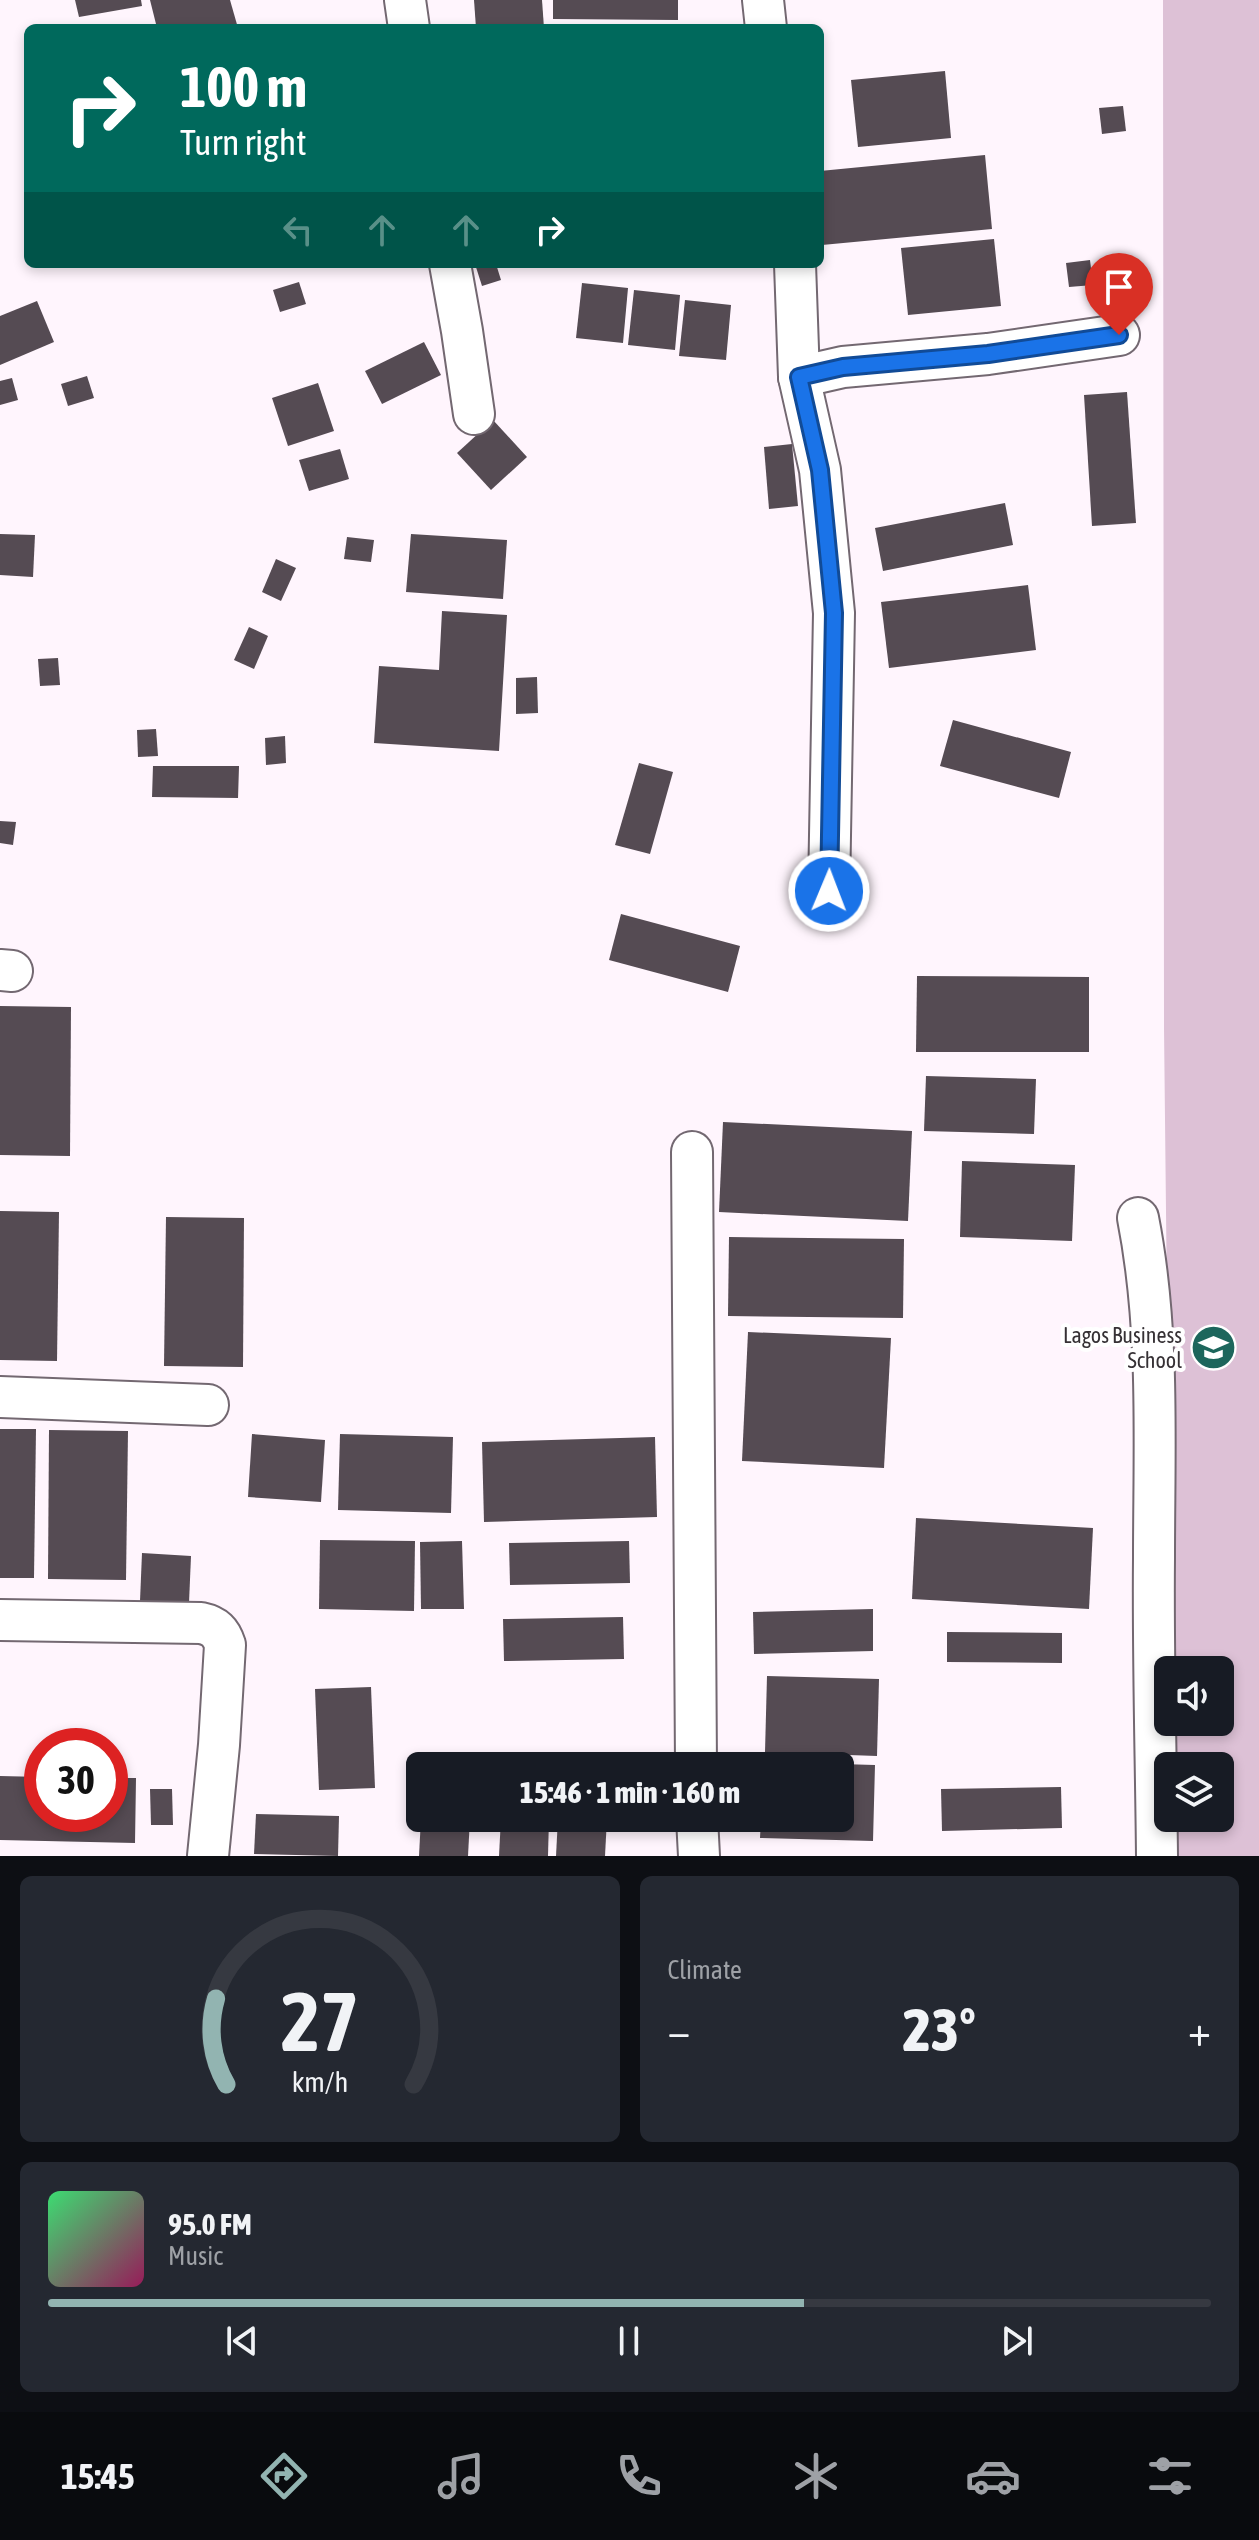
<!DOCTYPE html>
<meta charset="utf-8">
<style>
:root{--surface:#171b24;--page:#242831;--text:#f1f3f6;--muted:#9ea1a6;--line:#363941;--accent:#92b4b1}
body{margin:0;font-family:"Asap Condensed",sans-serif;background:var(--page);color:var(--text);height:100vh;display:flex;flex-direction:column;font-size:30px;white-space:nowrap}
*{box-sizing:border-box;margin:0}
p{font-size:26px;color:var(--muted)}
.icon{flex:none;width:44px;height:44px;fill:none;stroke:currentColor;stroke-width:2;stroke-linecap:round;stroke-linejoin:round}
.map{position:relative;height:1856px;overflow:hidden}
.sheet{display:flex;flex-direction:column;gap:20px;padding:20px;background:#0d0f14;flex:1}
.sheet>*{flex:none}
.banner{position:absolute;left:24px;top:24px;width:800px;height:244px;border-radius:12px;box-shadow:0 4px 12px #0003;background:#00695c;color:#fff;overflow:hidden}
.fabs{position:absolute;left:1154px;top:1656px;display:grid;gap:16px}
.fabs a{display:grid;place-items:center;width:80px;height:80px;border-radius:12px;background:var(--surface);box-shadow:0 4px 12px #0003;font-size:40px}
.speed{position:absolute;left:24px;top:1728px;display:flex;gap:16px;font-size:40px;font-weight:700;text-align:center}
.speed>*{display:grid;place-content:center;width:104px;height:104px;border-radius:50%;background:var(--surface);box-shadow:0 4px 12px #0003;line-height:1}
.speed .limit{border:12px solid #d22;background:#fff;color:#111}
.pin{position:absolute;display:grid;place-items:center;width:68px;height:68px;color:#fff;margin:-82px -34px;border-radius:50% 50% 50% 0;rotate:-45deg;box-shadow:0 0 8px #0007}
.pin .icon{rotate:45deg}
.me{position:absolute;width:88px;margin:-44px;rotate:1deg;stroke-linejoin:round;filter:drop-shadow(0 0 6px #0008)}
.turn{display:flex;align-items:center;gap:28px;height:168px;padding:0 24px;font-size:36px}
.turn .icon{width:104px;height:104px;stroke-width:2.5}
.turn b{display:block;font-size:56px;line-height:68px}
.lanes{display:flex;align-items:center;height:76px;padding:0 24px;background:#0003;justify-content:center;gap:40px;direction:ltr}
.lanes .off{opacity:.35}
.big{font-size:60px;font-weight:800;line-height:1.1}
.sheet .widget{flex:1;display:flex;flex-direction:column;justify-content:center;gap:12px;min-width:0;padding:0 28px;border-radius:12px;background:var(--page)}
.sheet .dial{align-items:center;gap:0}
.dial svg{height:208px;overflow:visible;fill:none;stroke:var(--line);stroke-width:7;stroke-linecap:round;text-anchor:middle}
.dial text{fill:var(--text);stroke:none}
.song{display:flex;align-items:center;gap:24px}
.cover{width:96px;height:96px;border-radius:12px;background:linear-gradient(135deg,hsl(140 70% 55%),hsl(330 70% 35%))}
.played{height:8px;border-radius:4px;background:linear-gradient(90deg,var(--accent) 65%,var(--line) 65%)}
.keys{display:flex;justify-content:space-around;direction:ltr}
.heat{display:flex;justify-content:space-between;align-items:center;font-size:44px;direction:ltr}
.sheet .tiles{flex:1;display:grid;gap:20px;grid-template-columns:1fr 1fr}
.widget:last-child{grid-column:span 2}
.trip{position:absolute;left:406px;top:1752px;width:448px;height:80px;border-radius:12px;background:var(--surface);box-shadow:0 4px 12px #0003;font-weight:800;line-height:80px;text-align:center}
.tabs{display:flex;height:128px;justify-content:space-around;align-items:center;background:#090b0e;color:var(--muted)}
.tabs .icon{width:56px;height:56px}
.tabs .on{color:var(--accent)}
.tabs b{font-size:36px;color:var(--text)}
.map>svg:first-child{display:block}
.green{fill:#ddc1d6}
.building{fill:#554b53}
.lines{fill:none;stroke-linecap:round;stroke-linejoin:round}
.minor-casing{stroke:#736871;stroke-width:44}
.minor{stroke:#fff;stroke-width:40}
.route-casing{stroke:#114b97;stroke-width:20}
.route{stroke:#1a73e8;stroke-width:14}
.labels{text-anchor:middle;stroke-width:8;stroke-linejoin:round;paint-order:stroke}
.poi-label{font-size:22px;fill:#363135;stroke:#fff;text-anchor:end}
</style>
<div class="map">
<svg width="1259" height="1856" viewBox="0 0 1259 1856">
<rect width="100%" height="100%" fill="#fff5fd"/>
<path class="green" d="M 1163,0 L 1259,0 L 1259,1856 L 1172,1856 L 1172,1818 L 1220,1818 L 1220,1766 L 1172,1766 L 1171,1722 L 1220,1722 L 1220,1670 L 1171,1670 L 1164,1027 Z"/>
<g class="building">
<path d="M 75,0 L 141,0 L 142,6 L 79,17 Z"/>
<path d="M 150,0 L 230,0 L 238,28 L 157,28 Z"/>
<path d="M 474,0 L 542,0 L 544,28 L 476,28 Z"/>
<path d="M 553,0 L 678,0 L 678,20 L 553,19 Z"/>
<path d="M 945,71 L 951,138 L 858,147 L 851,80 Z"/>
<path d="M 1123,106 L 1126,131 L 1102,134 L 1099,108 Z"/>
<path d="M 985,155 L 992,229 L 822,245 L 820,171 Z"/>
<path d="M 994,239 L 1001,306 L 908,315 L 901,248 Z"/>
<path d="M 1090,260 L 1093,285 L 1069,287 L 1066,263 Z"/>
<path d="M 475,264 L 496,264 L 501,280 L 482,286 Z"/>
<path d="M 299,282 L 306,304 L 280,312 L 273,290 Z"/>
<path d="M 582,283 L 628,288 L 623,343 L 576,338 Z"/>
<path d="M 634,290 L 680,295 L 675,350 L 628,345 Z"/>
<path d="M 685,300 L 731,305 L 726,360 L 679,356 Z"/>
<path d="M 37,301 L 54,342 L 0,365 L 0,316 Z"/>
<path d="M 424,342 L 441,375 L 382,404 L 365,371 Z"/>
<path d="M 87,376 L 94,398 L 68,406 L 61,384 Z"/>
<path d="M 12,378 L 18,400 L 0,405 L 0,381 Z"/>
<path d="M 318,383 L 334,431 L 288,446 L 272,398 Z"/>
<path d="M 1127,392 L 1136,523 L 1092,526 L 1084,395 Z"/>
<path d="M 493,420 L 527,457 L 491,490 L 457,453 Z"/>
<path d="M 792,444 L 798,506 L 769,509 L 764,447 Z"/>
<path d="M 340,449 L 349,479 L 309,491 L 299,460 Z"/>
<path d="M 1005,503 L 1013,545 L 883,571 L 875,528 Z"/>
<path d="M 0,534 L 35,535 L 33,577 L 0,575 Z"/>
<path d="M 411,534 L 507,540 L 503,599 L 406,592 Z"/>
<path d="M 347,537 L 374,540 L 371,562 L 344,559 Z"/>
<path d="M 276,559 L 296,568 L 281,601 L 262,592 Z"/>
<path d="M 1028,585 L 1036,650 L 889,668 L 881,602 Z"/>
<path d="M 442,611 L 507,615 L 499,751 L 374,743 L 379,666 L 439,670 Z"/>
<path d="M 249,627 L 268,636 L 254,669 L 234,660 Z"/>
<path d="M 58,658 L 60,685 L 40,686 L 38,659 Z"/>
<path d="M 537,677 L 538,713 L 516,714 L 516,678 Z"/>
<path d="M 953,720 L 1071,752 L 1059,798 L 940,766 Z"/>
<path d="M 156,729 L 158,756 L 138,757 L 137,730 Z"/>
<path d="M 285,736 L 286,763 L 266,765 L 265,738 Z"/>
<path d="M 639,763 L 673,772 L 650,854 L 615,845 Z"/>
<path d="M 153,766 L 239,766 L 238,798 L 152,797 Z"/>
<path d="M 0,821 L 16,822 L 13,845 L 0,843 Z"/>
<path d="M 621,914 L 740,946 L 728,992 L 609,960 Z"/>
<path d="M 917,976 L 1089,977 L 1089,1052 L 916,1052 Z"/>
<path d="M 0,1006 L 71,1007 L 70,1156 L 0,1155 Z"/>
<path d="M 926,1076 L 1036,1079 L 1034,1134 L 924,1131 Z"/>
<path d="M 723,1122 L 912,1131 L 908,1221 L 719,1212 Z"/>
<path d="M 962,1161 L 1075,1165 L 1072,1241 L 960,1237 Z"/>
<path d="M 0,1211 L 59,1212 L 57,1361 L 0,1360 Z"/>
<path d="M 166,1217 L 244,1218 L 243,1367 L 164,1366 Z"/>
<path d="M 729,1237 L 904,1239 L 903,1318 L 728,1316 Z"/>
<path d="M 748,1332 L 891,1338 L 884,1468 L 742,1461 Z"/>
<path d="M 0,1429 L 36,1429 L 34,1578 L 0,1578 Z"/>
<path d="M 49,1430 L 128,1431 L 126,1580 L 48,1579 Z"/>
<path d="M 252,1434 L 325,1440 L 321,1502 L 248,1497 Z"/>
<path d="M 340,1434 L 453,1437 L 451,1513 L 338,1510 Z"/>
<path d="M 655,1437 L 657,1517 L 484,1522 L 482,1442 Z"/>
<path d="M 916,1518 L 1093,1528 L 1089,1609 L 912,1599 Z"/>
<path d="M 320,1540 L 415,1541 L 414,1611 L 319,1609 Z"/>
<path d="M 462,1541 L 464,1609 L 421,1609 L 420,1542 Z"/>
<path d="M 629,1541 L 630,1583 L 510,1585 L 509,1543 Z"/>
<path d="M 142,1553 L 191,1556 L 189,1603 L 140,1601 Z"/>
<path d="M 873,1609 L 873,1651 L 754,1654 L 753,1612 Z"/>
<path d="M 623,1617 L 624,1659 L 504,1661 L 503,1619 Z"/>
<path d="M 947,1632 L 1062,1633 L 1062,1663 L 947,1662 Z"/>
<path d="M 767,1676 L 879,1679 L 877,1756 L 765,1752 Z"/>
<path d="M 371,1687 L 375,1788 L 319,1790 L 315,1689 Z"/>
<path d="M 763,1762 L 813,1763 L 813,1766 L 763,1766 Z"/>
<path d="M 840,1764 L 875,1765 L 873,1841 L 760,1838 L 761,1818 L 840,1818 Z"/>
<path d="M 0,1776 L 42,1777 L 42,1814 L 110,1814 L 110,1778 L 136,1778 L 135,1843 L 0,1840 Z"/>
<path d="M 1061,1787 L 1062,1828 L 942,1831 L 941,1789 Z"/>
<path d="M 150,1789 L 172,1789 L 173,1825 L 151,1825 Z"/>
<path d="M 256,1814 L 339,1816 L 338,1856 L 254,1854 Z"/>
<path d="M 421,1818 L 470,1818 L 468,1856 L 419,1856 Z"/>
<path d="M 501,1818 L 549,1818 L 548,1856 L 499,1856 Z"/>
<path d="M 558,1818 L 607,1818 L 605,1856 L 556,1856 Z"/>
</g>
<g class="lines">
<defs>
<g id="minor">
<path d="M 405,0 L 409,28"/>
<path d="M 763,0 L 766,28"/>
<path d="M 450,264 L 462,331 L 474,414"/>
<path d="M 795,264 L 799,377 L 820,470 L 834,613 L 829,891"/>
<path d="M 799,377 L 843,367 L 988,354 L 1119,335"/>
<path d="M 0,970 L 12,971"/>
<path d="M 692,1152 L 696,1766"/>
<path d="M 1138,1218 C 1160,1330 1154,1444 1154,1558 C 1153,1657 1156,1757 1157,1856"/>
<path d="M 0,1397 L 208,1405"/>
<path d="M 0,1620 L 201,1623 C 215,1626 221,1632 225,1645 L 219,1745 L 208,1856"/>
<path d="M 697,1818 L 699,1856"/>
</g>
</defs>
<use href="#minor" class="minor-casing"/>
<use href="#minor" class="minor"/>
</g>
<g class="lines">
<defs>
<path id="route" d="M 829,891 L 834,613 L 820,470 L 799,377 L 843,367 L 988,354 L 1119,335"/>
</defs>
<use href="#route" class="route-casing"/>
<use href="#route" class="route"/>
</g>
<defs>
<symbol id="university-disc" viewBox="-11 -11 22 22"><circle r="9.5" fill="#1d665c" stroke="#fff"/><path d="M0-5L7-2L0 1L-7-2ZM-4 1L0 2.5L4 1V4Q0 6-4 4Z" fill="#fff"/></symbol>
</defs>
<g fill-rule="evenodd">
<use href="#university-disc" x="1188" y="1322" width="51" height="51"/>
</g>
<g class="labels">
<g class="poi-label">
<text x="1182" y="1343">Lagos Business<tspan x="1182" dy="25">School</tspan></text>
</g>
</g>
</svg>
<div class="fabs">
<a><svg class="icon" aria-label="sound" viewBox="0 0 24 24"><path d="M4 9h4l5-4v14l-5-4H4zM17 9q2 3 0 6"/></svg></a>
<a><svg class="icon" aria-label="layers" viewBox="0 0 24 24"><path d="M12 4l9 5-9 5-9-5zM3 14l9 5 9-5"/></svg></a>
</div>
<div class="speed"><div class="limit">30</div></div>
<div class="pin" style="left:1119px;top:335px;background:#d93025"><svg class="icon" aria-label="arrive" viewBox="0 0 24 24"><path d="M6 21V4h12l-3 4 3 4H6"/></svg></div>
<svg class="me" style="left:829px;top:891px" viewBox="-20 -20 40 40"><circle r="17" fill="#1a73e8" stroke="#fff" stroke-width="3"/><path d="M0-11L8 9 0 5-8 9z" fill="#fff"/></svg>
<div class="trip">15:46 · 1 min · 160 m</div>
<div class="banner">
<div class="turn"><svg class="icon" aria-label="right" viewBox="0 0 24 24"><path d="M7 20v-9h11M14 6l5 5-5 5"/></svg><div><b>100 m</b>Turn right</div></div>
<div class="lanes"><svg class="icon off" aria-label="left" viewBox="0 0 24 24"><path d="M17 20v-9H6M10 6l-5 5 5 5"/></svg><svg class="icon off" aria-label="ahead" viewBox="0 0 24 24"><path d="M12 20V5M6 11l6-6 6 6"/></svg><svg class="icon off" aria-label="ahead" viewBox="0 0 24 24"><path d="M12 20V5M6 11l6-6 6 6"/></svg><svg class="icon" aria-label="right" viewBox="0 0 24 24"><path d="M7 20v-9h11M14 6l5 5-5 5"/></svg></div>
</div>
</div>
<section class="sheet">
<div class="tiles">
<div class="widget dial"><svg viewBox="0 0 100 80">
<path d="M14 69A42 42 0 1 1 86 69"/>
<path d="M14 69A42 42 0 0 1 10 36" stroke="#92b4b1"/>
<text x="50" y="56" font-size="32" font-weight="700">27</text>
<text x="50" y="72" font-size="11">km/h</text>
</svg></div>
<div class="widget"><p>Climate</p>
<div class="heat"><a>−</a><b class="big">23°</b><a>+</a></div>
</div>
<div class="widget">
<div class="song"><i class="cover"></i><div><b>95.0 FM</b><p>Music</p></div></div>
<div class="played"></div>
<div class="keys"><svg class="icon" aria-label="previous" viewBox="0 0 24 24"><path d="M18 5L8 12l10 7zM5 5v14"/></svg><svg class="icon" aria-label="pause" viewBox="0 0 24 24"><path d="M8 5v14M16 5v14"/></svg><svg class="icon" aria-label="next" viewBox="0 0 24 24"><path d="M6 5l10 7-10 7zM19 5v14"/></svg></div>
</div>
</div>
</section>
<nav class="tabs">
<b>15:45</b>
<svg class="icon on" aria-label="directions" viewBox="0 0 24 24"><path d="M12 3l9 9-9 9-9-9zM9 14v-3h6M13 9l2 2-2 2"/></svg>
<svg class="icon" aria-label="music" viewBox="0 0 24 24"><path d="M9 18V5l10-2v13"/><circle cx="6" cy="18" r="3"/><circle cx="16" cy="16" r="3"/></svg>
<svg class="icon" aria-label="phone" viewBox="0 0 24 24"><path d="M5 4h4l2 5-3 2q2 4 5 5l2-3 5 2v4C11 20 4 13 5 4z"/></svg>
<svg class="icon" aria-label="climate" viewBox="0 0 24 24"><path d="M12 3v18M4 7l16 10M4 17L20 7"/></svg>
<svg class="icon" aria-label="car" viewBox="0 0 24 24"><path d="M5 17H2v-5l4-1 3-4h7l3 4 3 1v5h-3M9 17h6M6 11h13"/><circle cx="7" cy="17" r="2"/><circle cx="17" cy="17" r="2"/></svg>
<svg class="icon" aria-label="filters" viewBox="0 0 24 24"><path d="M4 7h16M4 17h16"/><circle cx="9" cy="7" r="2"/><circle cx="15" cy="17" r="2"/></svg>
</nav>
